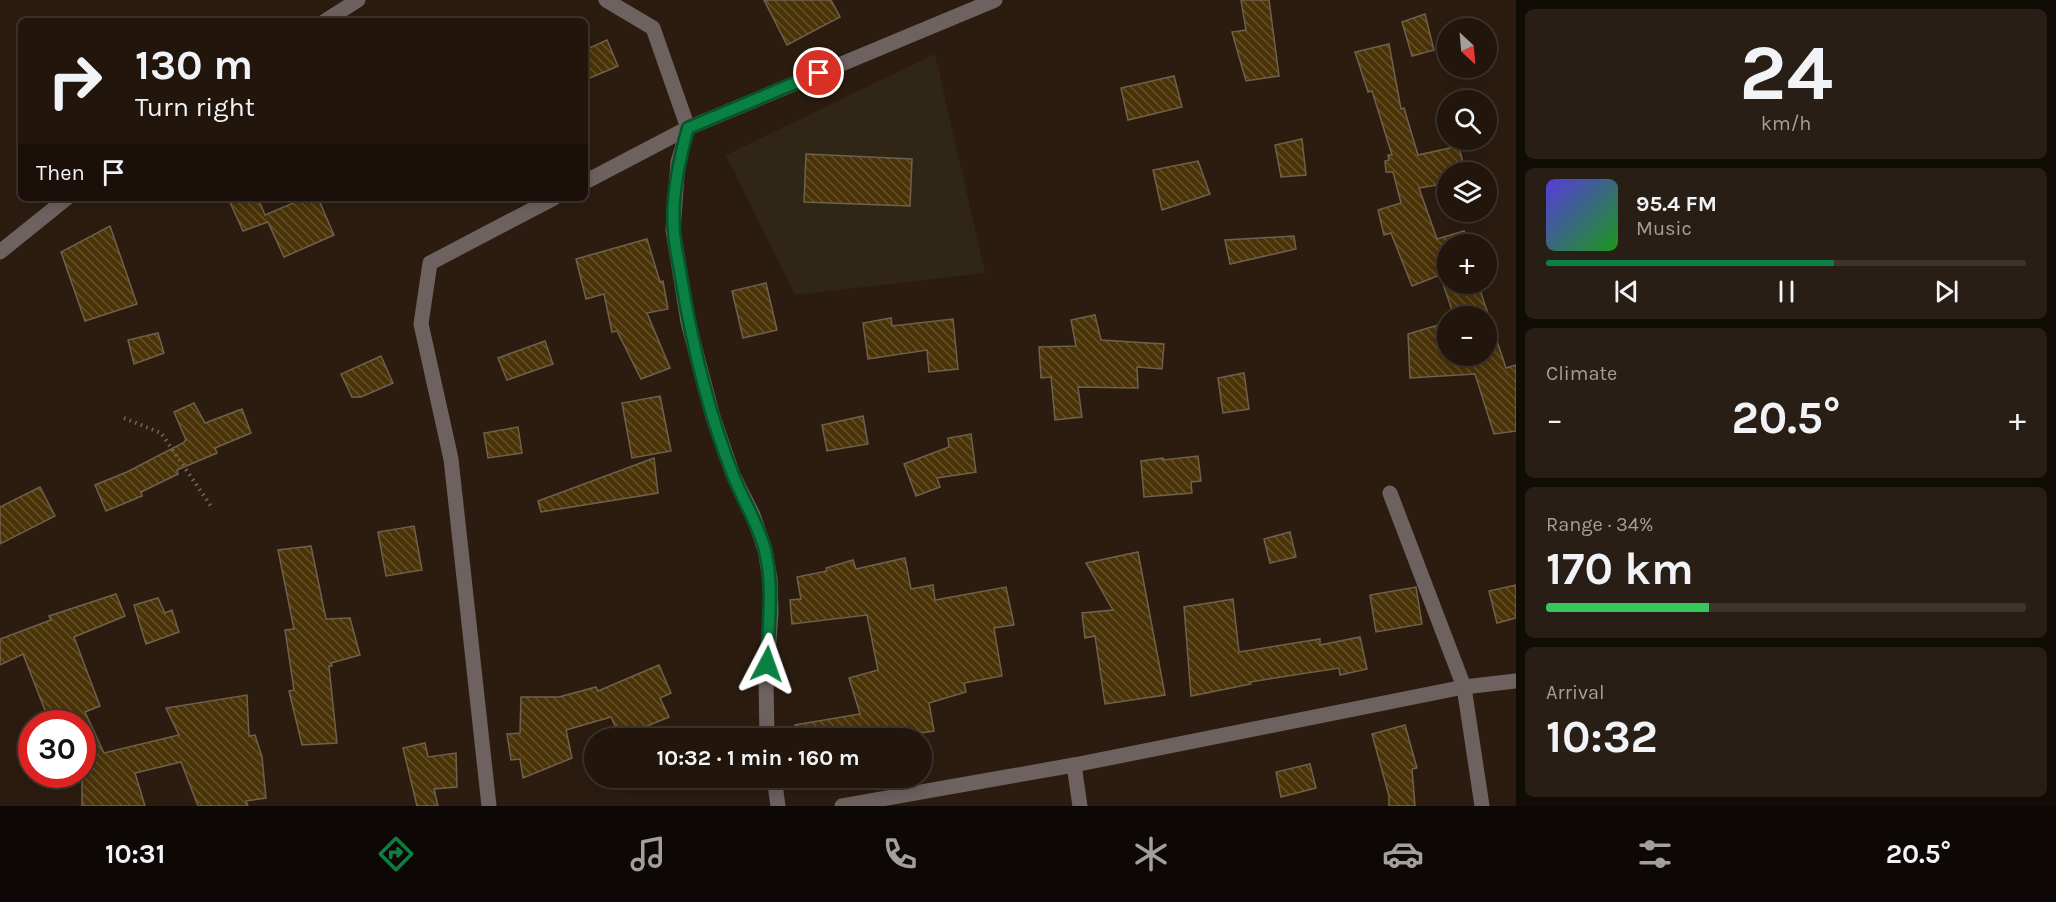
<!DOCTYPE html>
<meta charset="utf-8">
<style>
:root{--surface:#21150c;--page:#291e15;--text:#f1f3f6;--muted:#a29f9d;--line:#3e342d;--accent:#0b8043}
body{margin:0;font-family:Karla,sans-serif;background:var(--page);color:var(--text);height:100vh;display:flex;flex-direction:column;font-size:22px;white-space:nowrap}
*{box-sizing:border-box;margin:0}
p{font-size:20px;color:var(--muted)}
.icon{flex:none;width:33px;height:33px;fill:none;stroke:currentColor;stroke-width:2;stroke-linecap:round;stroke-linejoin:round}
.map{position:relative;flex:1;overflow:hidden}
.details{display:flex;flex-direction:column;gap:9px;padding:9px;background:#120c07;width:540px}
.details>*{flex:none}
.top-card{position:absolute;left:18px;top:18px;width:570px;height:183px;border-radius:9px;box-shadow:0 3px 15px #0003,0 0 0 2px var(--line);background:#21150c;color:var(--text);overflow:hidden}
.needle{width:39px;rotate:154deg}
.controls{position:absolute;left:1437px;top:18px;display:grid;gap:12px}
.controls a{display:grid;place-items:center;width:60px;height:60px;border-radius:50%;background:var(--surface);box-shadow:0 3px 15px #0003,0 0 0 2px var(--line);font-size:30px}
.speed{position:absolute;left:18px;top:710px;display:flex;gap:12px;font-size:30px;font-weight:700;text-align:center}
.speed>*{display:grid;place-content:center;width:78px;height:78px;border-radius:50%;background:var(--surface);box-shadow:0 3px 15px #0003,0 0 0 2px var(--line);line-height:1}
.speed .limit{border:9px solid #d22;background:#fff;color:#111}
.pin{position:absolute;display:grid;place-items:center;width:51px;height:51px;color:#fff;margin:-26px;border:3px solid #fff;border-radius:50%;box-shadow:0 2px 6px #0007}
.me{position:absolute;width:66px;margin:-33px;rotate:4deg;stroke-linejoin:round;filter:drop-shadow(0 0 4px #0008)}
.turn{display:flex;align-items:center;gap:21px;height:126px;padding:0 18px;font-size:27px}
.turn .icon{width:78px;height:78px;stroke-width:2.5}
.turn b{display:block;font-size:42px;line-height:51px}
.then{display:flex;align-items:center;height:57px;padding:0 18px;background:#0003;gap:12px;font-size:22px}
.big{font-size:45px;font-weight:700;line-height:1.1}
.details .card{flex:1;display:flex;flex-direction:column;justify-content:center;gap:9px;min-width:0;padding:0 21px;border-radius:9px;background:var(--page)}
.details .dial{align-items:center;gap:0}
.dial b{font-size:78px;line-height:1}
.song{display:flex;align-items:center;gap:18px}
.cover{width:72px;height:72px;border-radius:9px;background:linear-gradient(135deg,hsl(250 70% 55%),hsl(120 70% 35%))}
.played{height:6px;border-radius:3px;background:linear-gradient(90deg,var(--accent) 60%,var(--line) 60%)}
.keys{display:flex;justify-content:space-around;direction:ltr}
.heat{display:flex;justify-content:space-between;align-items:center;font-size:33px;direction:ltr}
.charge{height:9px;border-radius:4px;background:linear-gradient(90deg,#34c759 34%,var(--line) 0)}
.trip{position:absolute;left:584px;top:728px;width:348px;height:60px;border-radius:30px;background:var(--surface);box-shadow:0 3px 15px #0003,0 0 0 2px var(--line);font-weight:700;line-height:60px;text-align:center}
.dock{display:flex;height:96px;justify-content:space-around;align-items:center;background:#0d0805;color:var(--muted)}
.dock .icon{width:42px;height:42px}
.dock .on{color:var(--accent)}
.dock b{font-size:27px;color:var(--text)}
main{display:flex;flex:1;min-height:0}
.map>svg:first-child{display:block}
.education{fill:#2f2616}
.building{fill:url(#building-back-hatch);stroke:#6e614e;stroke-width:1.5}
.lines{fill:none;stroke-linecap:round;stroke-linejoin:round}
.path{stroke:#74665b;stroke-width:4;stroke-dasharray:1.5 4.5;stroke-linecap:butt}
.minor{stroke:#6d6260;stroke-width:15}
.route-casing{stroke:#07532c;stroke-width:15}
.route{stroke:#0b8043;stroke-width:10}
</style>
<main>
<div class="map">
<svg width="1516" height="806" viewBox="0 0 1516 806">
<defs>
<pattern id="building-back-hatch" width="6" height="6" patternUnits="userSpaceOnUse" patternTransform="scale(1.5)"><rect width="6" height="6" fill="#4b3308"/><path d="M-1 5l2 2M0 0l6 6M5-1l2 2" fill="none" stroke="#66512c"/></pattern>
</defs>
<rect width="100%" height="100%" fill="#2c1c10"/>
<path class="education" d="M 935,54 L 985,273 L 795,295 L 726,155 Z"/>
<g class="building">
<path d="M 764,0 L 831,0 L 840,17 L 787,45 Z"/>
<path d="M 1241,0 L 1269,0 L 1279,76 L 1246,81 L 1232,32 L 1246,30 Z"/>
<path d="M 1425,14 L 1434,50 L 1412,56 L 1402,22 Z"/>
<path d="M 607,40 L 618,66 L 585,80 L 585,50 Z"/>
<path d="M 1389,44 L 1401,109 L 1404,108 L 1418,155 L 1459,146 L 1465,172 L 1448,172 L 1448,183 L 1419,188 L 1437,239 L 1464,231 L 1469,244 L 1448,244 L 1448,284 L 1478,284 L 1506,368 L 1516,365 L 1516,431 L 1494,434 L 1475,374 L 1410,378 L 1408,334 L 1448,322 L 1448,356 L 1486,356 L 1486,316 L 1454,316 L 1440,275 L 1412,286 L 1391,233 L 1384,235 L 1378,210 L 1401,203 L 1393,172 L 1386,172 L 1385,161 L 1389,160 L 1388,155 L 1392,155 L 1372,91 L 1368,92 L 1355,52 Z"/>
<path d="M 1174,76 L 1182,107 L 1128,120 L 1121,88 Z"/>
<path d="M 1302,139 L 1306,175 L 1281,177 L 1275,145 Z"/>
<path d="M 806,154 L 912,159 L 910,206 L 804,202 Z"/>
<path d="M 1198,161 L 1210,194 L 1162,210 L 1153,170 Z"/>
<path d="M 228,198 L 258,198 L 265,215 L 305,198 L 318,198 L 334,235 L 284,257 L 268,222 L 243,231 Z"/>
<path d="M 110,226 L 137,304 L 85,321 L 61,252 Z"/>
<path d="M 1294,236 L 1296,249 L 1230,264 L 1225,240 Z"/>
<path d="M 647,239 L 660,282 L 663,281 L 668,309 L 647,313 L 670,368 L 641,379 L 617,331 L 612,332 L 604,294 L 586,299 L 576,259 Z"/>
<path d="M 766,283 L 777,330 L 743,338 L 732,291 Z"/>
<path d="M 1095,315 L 1101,340 L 1164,344 L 1162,369 L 1137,367 L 1138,388 L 1078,387 L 1082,417 L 1055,420 L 1051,377 L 1041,378 L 1039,347 L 1076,346 L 1071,320 Z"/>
<path d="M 891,318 L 892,326 L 953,319 L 958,369 L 929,372 L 927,350 L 868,359 L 863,323 Z"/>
<path d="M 158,333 L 164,353 L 134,364 L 128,340 Z"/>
<path d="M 545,341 L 553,364 L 507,380 L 498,358 Z"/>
<path d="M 381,356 L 393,383 L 361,397 L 352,397 L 341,374 Z"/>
<path d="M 1244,373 L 1249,409 L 1223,413 L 1218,378 Z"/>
<path d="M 660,396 L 671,451 L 632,458 L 622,403 Z"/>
<path d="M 194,403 L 205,423 L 242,409 L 251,433 L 215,448 L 217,453 L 177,470 L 178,474 L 141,492 L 142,496 L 106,511 L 95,485 L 127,472 L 183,443 L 186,440 L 174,412 Z"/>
<path d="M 863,416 L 868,444 L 827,451 L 822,425 Z"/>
<path d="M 518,427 L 522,453 L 488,458 L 484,433 Z"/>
<path d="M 971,434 L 976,472 L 937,478 L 940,487 L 916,496 L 904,464 L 949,447 L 948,438 Z"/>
<path d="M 1198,456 L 1201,481 L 1191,482 L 1192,493 L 1144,497 L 1141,461 L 1163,458 L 1163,460 Z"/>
<path d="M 654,458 L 658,493 L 541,512 L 538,501 Z"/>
<path d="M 40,487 L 55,516 L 0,544 L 0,507 Z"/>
<path d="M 414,526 L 422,570 L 386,576 L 378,532 Z"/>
<path d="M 1290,532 L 1296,557 L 1270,563 L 1264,539 Z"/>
<path d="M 311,546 L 326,619 L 350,618 L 360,655 L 331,663 L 332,666 L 329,666 L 337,743 L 302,745 L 289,691 L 294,690 L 285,630 L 294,629 L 278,550 Z"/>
<path d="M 1138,552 L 1165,695 L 1105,704 L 1095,636 L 1085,638 L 1082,613 L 1113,610 L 1086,563 Z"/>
<path d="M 905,558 L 911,589 L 933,585 L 935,600 L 1006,587 L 1014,625 L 994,628 L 1002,676 L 964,683 L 966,692 L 929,703 L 934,731 L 885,738 L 796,738 L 795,725 L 860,714 L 849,678 L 878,670 L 867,615 L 792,624 L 790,600 L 801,599 L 797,577 L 827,571 L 826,568 L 853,560 L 856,569 Z"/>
<path d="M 1516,585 L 1516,618 L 1497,623 L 1489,591 Z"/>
<path d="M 1416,587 L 1422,624 L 1376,632 L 1370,595 Z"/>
<path d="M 116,594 L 125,616 L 74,637 L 100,706 L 85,712 L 104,753 L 179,735 L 166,708 L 247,695 L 249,736 L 255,735 L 262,757 L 266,798 L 246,801 L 248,806 L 198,806 L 181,762 L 135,773 L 145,806 L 82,806 L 82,723 L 50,723 L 23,654 L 0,665 L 0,639 L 51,620 L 49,616 Z"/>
<path d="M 158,598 L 165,613 L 172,610 L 179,632 L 146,644 L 134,605 Z"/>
<path d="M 1233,599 L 1239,652 L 1320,639 L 1320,645 L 1360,637 L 1367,669 L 1340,675 L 1339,668 L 1250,682 L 1251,684 L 1191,696 L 1184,607 Z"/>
<path d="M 659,665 L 671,693 L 660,698 L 669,717 L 620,737 L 611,717 L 566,730 L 572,758 L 523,778 L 520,759 L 511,760 L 507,734 L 520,733 L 521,697 L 559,697 L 596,687 L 598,691 Z"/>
<path d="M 1405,725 L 1417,768 L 1412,769 L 1415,806 L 1389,806 L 1389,796 L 1372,734 Z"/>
<path d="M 425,743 L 428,757 L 456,753 L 457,787 L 434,789 L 438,806 L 417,806 L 403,748 Z"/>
<path d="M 1310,764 L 1316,788 L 1281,797 L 1276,772 Z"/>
</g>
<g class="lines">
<path class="path" d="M 124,418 L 161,433 L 213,509"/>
<g class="minor">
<path d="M 606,0 L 653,28 L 688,128 L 678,162 L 673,230 L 688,322 L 713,417 L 733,475 L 753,515 L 765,550 L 770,579 L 771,613 L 766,681 L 767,738"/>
<path d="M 325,21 L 358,0"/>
<path d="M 585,182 L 688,128 L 995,0"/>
<path d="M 0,252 L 67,198"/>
<path d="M 1390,493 L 1464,687 L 1482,806"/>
<path d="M 1074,765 L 1080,806"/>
<path d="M 774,777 L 778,806"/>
<path d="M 489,806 L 451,459 L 421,324 L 430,263 L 554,198"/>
<path d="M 842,806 L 1074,765 L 1464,687 L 1516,681"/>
</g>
</g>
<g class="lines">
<defs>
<path id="route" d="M 767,664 C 768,626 774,588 765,550 C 758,524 743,500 733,475 C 708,412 692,343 681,277 C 679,262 675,247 674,232 C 671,198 679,160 688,128 L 819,73"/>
</defs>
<use href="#route" class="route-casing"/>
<use href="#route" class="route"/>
</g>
</svg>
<div class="controls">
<a><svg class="needle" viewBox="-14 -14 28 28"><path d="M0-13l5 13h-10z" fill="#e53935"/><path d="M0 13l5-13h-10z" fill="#a29f9d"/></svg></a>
<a><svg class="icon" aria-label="search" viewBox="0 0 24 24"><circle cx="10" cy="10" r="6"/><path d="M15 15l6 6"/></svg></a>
<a><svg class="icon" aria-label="layers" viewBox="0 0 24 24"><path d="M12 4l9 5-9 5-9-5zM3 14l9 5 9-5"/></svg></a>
<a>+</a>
<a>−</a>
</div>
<div class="speed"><div class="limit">30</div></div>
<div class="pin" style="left:819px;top:73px;background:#d93025"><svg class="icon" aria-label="arrive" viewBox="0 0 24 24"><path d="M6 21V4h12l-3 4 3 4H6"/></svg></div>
<svg class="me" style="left:767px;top:664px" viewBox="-20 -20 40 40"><path d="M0-17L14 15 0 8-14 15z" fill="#0b8043" stroke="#fff" stroke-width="4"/></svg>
<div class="trip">10:32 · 1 min · 160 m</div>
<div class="top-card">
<div class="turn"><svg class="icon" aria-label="right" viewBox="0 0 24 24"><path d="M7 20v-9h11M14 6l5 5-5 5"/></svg><div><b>130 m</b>Turn right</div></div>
<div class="then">Then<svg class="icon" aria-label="arrive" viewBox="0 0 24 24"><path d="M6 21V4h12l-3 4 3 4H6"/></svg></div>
</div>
</div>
<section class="details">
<div class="card dial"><b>24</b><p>km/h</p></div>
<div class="card">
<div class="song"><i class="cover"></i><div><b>95.4 FM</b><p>Music</p></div></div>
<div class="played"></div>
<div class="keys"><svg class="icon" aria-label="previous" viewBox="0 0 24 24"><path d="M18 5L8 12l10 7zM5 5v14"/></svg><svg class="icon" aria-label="pause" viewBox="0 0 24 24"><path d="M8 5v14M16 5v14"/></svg><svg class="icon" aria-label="next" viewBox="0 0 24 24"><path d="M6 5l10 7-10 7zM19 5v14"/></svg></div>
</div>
<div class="card"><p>Climate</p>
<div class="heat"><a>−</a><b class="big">20.5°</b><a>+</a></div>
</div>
<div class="card"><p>Range · 34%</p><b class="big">170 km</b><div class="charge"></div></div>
<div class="card"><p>Arrival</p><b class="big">10:32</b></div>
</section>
</main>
<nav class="dock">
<b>10:31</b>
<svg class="icon on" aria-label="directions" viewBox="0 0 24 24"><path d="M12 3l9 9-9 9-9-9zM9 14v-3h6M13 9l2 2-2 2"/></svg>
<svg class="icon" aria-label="music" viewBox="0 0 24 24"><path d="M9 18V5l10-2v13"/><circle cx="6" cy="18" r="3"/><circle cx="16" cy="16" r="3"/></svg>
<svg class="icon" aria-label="phone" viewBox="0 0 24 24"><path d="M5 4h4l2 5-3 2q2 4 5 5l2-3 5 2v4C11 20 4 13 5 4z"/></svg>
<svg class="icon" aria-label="climate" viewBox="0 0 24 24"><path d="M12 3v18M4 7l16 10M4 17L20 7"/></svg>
<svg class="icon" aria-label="car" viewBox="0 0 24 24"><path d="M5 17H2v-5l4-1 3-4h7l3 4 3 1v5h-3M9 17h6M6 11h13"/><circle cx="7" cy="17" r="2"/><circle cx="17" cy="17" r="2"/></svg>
<svg class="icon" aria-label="filters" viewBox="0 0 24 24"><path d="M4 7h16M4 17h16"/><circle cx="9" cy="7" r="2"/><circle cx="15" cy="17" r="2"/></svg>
<b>20.5°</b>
</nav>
